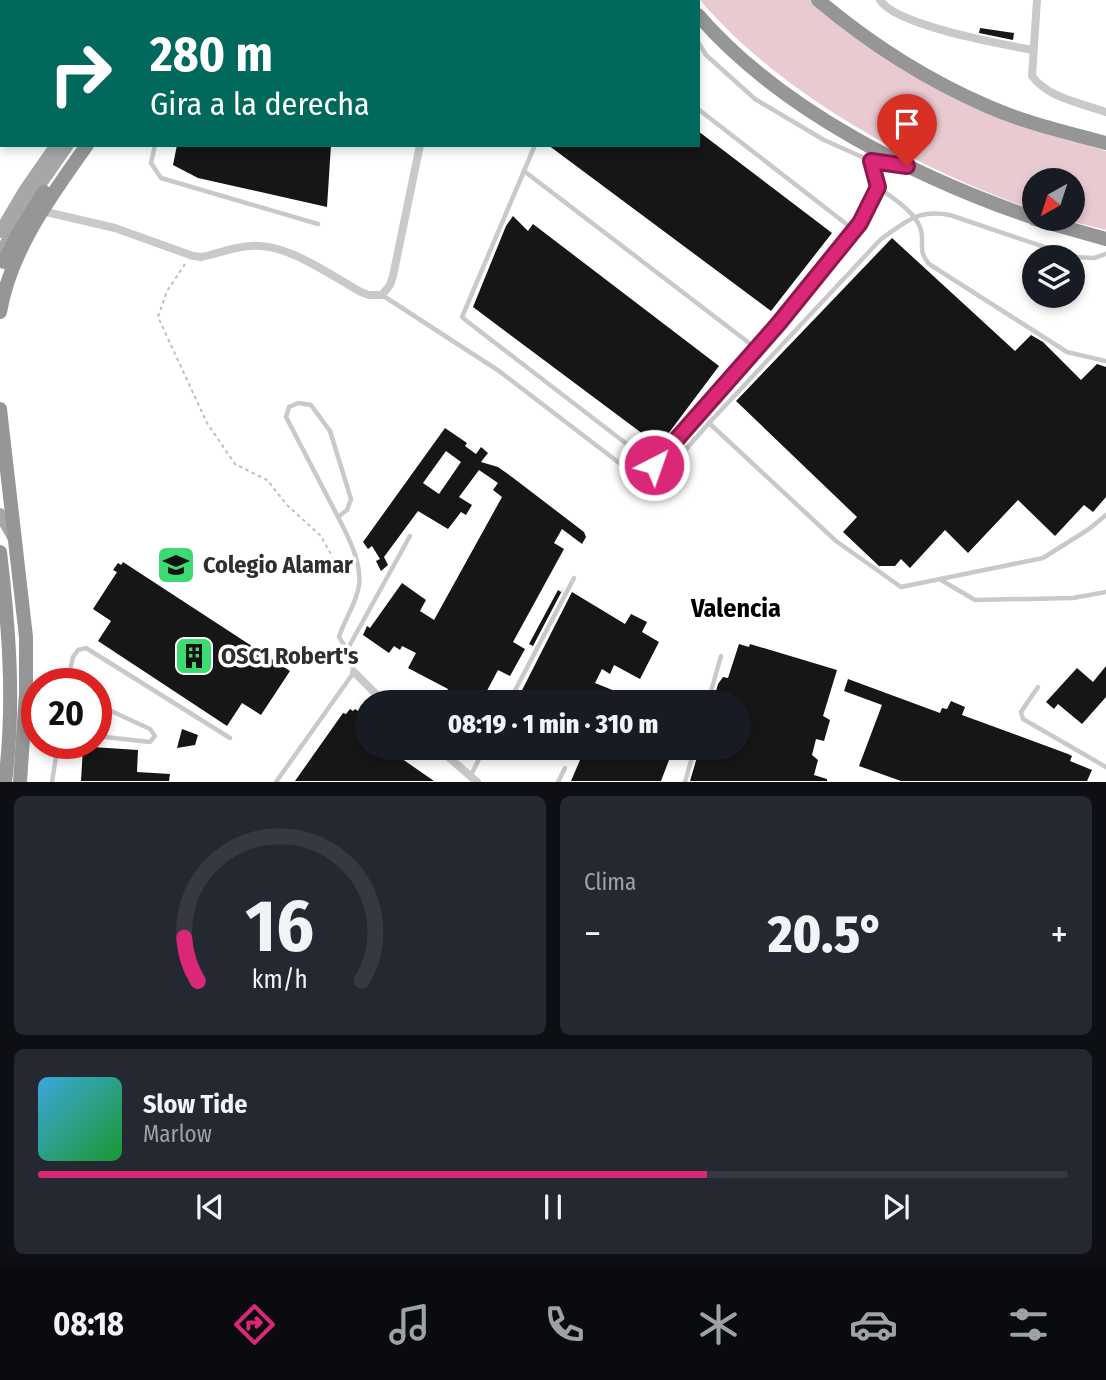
<!DOCTYPE html>
<html lang="es">
<meta charset="utf-8">
<style>
:root{--surface:#171b24;--page:#242831;--text:#f1f3f6;--muted:#9ea1a6;--line:#363941;--accent:#db2777}
body{margin:0;font-family:"Fira Sans Condensed",sans-serif;background:var(--page);color:var(--text);height:100vh;display:flex;flex-direction:column;font-size:26px;white-space:nowrap}
*{box-sizing:border-box;margin:0}
p{font-size:23px;color:var(--muted)}
.icon{flex:none;width:38px;height:38px;fill:none;stroke:currentColor;stroke-width:2;stroke-linecap:round;stroke-linejoin:round}
.map{position:relative;height:782px;overflow:hidden}
.sheet{display:flex;flex-direction:column;gap:14px;padding:14px;background:#0d0f14;flex:1}
.sheet>*{flex:none}
.hud{position:absolute;left:0px;top:0px;width:700px;height:147px;box-shadow:0 4px 10px #0003;background:#00695c;color:#fff;overflow:hidden}
.needle{width:46px;rotate:219deg}
.fabs{position:absolute;left:1022px;top:168px;display:grid;gap:14px}
.fabs a{display:grid;place-items:center;width:63px;height:63px;border-radius:50%;background:var(--surface);box-shadow:0 4px 10px #0003;font-size:35px}
.speed{position:absolute;left:21px;top:668px;display:flex;gap:14px;font-size:35px;font-weight:700;text-align:center}
.speed>*{display:grid;place-content:center;width:91px;height:91px;border-radius:50%;background:var(--surface);box-shadow:0 4px 10px #0003;line-height:1}
.speed .limit{border:10px solid #d22;background:#fff;color:#111}
.pin{position:absolute;display:grid;place-items:center;width:60px;height:60px;color:#fff;margin:-72px -30px;border-radius:50% 50% 50% 0;rotate:-45deg;box-shadow:0 0 7px #0007}
.pin .icon{rotate:45deg}
.me{position:absolute;width:77px;margin:-38px;rotate:41deg;stroke-linejoin:round;filter:drop-shadow(0 0 5px #0008)}
.turn{display:flex;align-items:center;gap:24px;height:147px;padding:0 35px;font-size:32px}
.turn .icon{width:91px;height:91px;stroke-width:2.5}
.turn b{display:block;font-size:49px;line-height:60px}
.big{font-size:52px;font-weight:800;line-height:1.1}
.sheet .card{flex:1;display:flex;flex-direction:column;justify-content:center;gap:10px;min-width:0;padding:0 24px;border-radius:10px;background:var(--page)}
.sheet .dial{align-items:center;gap:0}
.dial svg{height:182px;overflow:visible;fill:none;stroke:var(--line);stroke-width:7;stroke-linecap:round;text-anchor:middle}
.dial text{fill:var(--text);stroke:none}
.song{display:flex;align-items:center;gap:21px}
.cover{width:84px;height:84px;border-radius:10px;background:linear-gradient(135deg,hsl(200 70% 55%),hsl(130 70% 35%))}
.played{height:7px;border-radius:4px;background:linear-gradient(90deg,var(--accent) 65%,var(--line) 65%)}
.keys{display:flex;justify-content:space-around;direction:ltr}
.heat{display:flex;justify-content:space-between;align-items:center;font-size:38px;direction:ltr}
.sheet .tiles{flex:1;display:grid;gap:14px;grid-template-columns:1fr 1fr}
.card:last-child{grid-column:span 2}
.trip{position:absolute;left:355px;top:690px;width:396px;height:70px;border-radius:35px;background:var(--surface);box-shadow:0 4px 10px #0003;font-weight:800;line-height:70px;text-align:center}
.tab-bar{display:flex;height:112px;justify-content:space-around;align-items:center;background:#090b0e;color:var(--muted)}
.tab-bar .icon{width:49px;height:49px}
.tab-bar .selected{color:var(--accent)}
.tab-bar b{font-size:32px;color:var(--text)}
.map>svg:first-child{display:block}
.water{fill:#eacad1}
.building{fill:#161616;fill-rule:evenodd}
.lines{fill:none;stroke-linecap:round;stroke-linejoin:round}
.path{stroke:#bfbfbf;stroke-width:2;stroke-dasharray:3.5 3.5;stroke-linecap:butt}
.lane{stroke:#c9c9c9;stroke-width:4.5}
.street{stroke:#c9c9c9;stroke-width:8}
.primary{stroke:#a7a7a7;stroke-width:12}
.highway{stroke:#969696;stroke-width:14}
.route-casing{stroke:#8e194d;stroke-width:18}
.route{stroke:#db2777;stroke-width:12}
.labels{text-anchor:middle;stroke-width:7;stroke-linejoin:round;paint-order:stroke}
.poi-label{font-size:24px;font-weight:bold;fill:#2f2f2f;stroke:#fff;text-anchor:start}
.neighbourhood-label{font-size:26px;font-weight:bold;fill:#000;stroke:#fff}
</style>
<div class="map">
<svg width="1106" height="782" viewBox="0 0 1106 782">
<rect width="100%" height="100%" fill="#fff"/>
<path class="water" d="M 700,0 L 811,0 L 1022,125 L 1106,151 L 1106,230 L 1062,219 L 1073,219 L 1073,180 L 1034,180 L 1034,210 C 916,168 782,96 700,0 Z"/>
<g class="building">
<path d="M 980,28 L 1014,33 L 1013,40 L 979,33 Z"/>
<path d="M 698,131 L 832,233 L 771,311 L 548,145 L 698,145 Z"/>
<path d="M 177,145 L 331,145 L 327,207 L 198,178 L 173,165 Z"/>
<path d="M 513,216 L 528,231 L 533,224 L 719,366 L 659,446 L 473,307 L 506,226 Z"/>
<path d="M 892,238 L 1015,351 L 1031,335 L 1043,342 L 1081,380 L 1097,364 L 1106,367 L 1106,497 L 1093,512 L 1084,505 L 1055,536 L 1018,500 L 968,553 L 945,530 L 910,568 L 901,559 L 895,566 L 879,566 L 843,532 L 857,517 L 736,401 Z"/>
<path d="M 445,428 L 467,443 L 465,446 L 476,454 L 481,447 L 488,453 L 481,462 L 498,467 L 512,477 L 584,532 L 586,537 L 582,544 L 562,529 L 554,543 L 564,549 L 513,642 L 525,649 L 510,676 L 498,670 L 481,702 L 447,702 L 442,699 L 448,689 L 408,668 L 416,653 L 402,646 L 400,650 L 394,646 L 389,653 L 363,635 L 367,626 L 370,628 L 402,583 L 426,600 L 420,611 L 434,620 L 502,497 L 493,490 L 498,483 L 479,470 L 459,497 L 472,505 L 466,515 L 461,512 L 448,529 L 418,511 L 384,557 L 388,565 L 381,571 L 376,561 L 380,559 L 372,546 L 368,549 L 363,542 ZM 446,451 L 461,462 L 439,494 L 423,483 Z"/>
<path d="M 123,562 L 290,671 L 261,715 L 242,703 L 227,726 L 98,641 L 111,621 L 93,609 L 117,572 L 113,570 L 118,563 L 121,565 Z"/>
<path d="M 564,587 L 533,646 L 529,644 L 558,590 L 561,592 Z"/>
<path d="M 572,592 L 625,624 L 631,614 L 647,622 L 642,632 L 659,642 L 640,679 L 614,665 L 610,674 L 602,669 L 595,683 L 642,702 L 516,702 Z"/>
<path d="M 739,644 L 749,647 L 750,644 L 837,670 L 823,716 L 830,720 L 824,741 L 816,739 L 812,755 L 818,760 L 814,775 L 827,779 L 827,781 L 690,781 L 700,747 L 738,747 L 738,702 L 713,702 L 718,684 L 723,677 L 728,678 Z"/>
<path d="M 1106,666 L 1106,697 L 1082,724 L 1058,704 L 1054,709 L 1046,702 L 1077,668 L 1093,682 Z"/>
<path d="M 848,679 L 940,713 L 942,708 L 947,709 L 951,701 L 965,707 L 962,715 L 1068,754 L 1072,756 L 1070,761 L 1092,770 L 1087,781 L 901,781 L 859,766 L 882,705 L 844,691 Z"/>
<path d="M 350,709 L 353,711 L 355,709 L 368,718 L 368,747 L 385,747 L 434,781 L 295,781 L 343,713 L 346,714 Z"/>
<path d="M 182,729 L 198,735 L 195,745 L 177,748 Z"/>
<path d="M 85,744 L 90,744 L 92,747 L 138,750 L 137,772 L 170,774 L 169,781 L 81,781 L 83,747 L 85,747 Z"/>
<path d="M 550,747 L 674,747 L 661,781 L 571,781 L 580,760 Z"/>
</g>
<g class="lines">
<path class="path" d="M 185,264 L 167,291 L 158,317 L 207,423 L 235,464 L 267,480 L 287,505 L 321,536 L 333,558 L 349,566"/>
<g class="lane">
<path d="M 652,0 L 658,2"/>
<path d="M 673,0 L 674,2"/>
<path d="M 161,2 L 161,0"/>
<path d="M 189,2 L 189,0"/>
<path d="M 608,2 L 610,0"/>
<path d="M 698,42 L 706,55 L 755,99 L 824,140 L 871,161 L 892,164"/>
<path d="M 0,68 L 2,69"/>
<path d="M 698,109 L 854,230"/>
<path d="M 155,145 L 151,163 L 161,178 L 318,224"/>
<path d="M 535,145 L 524,171 L 757,349 L 860,223 L 878,187 L 871,161"/>
<path d="M 524,171 L 462,317 L 468,322 L 654,465 L 757,349"/>
<path d="M 878,187 C 892,198 913,210 920,227 C 926,242 916,248 929,264 L 1067,352 L 1106,361"/>
<path d="M 382,295 L 499,371 L 652,488 L 709,423 L 836,541 L 901,587 L 1043,558 L 1089,529 L 1106,515"/>
<path d="M 709,423 L 881,239 C 907,221 917,209 950,215 L 1074,257 L 1094,258 L 1106,254"/>
<path d="M 338,517 L 347,510 L 351,499 L 330,431 L 311,405 L 298,403 L 289,407 L 286,417 L 338,517 C 348,536 362,563 359,585 C 357,603 344,620 339,637 L 347,650"/>
<path d="M 941,580 L 975,600 L 1073,598 L 1106,592"/>
<path d="M 67,684 L 73,657 L 78,650 L 86,648 L 230,738"/>
<path d="M 1038,687 L 1021,712 L 1023,719 L 1106,767"/>
<path d="M 509,702 L 574,578"/>
<path d="M 708,702 L 721,656"/>
<path d="M 96,704 L 150,729 L 155,736 L 150,742 L 96,736"/>
<path d="M 516,747 L 536,758"/>
<path d="M 471,775 L 485,747"/>
<path d="M 52,782 L 58,744"/>
<path d="M 276,782 L 354,672 L 347,650 L 410,536"/>
<path d="M 558,782 L 565,768"/>
<path d="M 685,782 L 695,747"/>
</g>
<g class="street">
<path d="M 880,0 C 897,26 1001,44 1033,50"/>
<path d="M 1037,0 L 1032,76 C 1048,98 1081,103 1106,112"/>
<path d="M 450,2 L 450,0"/>
<path d="M 42,211 L 115,228 L 193,256 L 201,257 C 217,254 233,247 250,246 C 286,242 330,275 361,292 L 369,295 L 382,295 L 390,285 L 393,276 L 420,145"/>
<path d="M 354,672 L 384,702"/>
<path d="M 437,747 L 477,782"/>
</g>
<g class="primary">
<path d="M 117,2 L 117,0"/>
<path d="M 129,2 L 129,0"/>
<path d="M 0,232 L 24,191 L 56,145"/>
<path d="M 0,255 L 22,211 L 68,145"/>
<path d="M 0,514 L 13,537"/>
</g>
<g class="highway">
<path d="M 686,0 L 687,2"/>
<path d="M 818,0 C 869,43 927,80 987,106 C 1025,123 1066,132 1106,143"/>
<path d="M 137,2 L 138,0"/>
<path d="M 148,2 L 148,0"/>
<path d="M 698,15 C 780,110 917,178 1034,218"/>
<path d="M 1035,219 L 1106,239"/>
<path d="M 4,262 L 18,234 L 44,192"/>
<path d="M 0,312 C 11,249 51,196 87,145"/>
<path d="M 0,409 L 26,637 L 26,694 L 20,782"/>
<path d="M 0,552 C 9,628 15,705 5,782"/>
</g>
</g>
<g class="lines">
<defs>
<path id="route" d="M 654,465 L 779,323 L 860,223 L 878,187 L 871,161 L 907,166"/>
</defs>
<use href="#route" class="route-casing"/>
<use href="#route" class="route"/>
</g>
<defs>
<symbol id="school-square" viewBox="-11 -11 22 22"><rect x="-9" y="-9" width="18" height="18" rx="4" fill="#3bdb71" stroke="#fff"/><path d="M0-5L7-2L0 1L-7-2ZM-4 1L0 2.5L4 1V4Q0 6-4 4Z" fill="#111"/></symbol>
<symbol id="building-square" viewBox="-11 -11 22 22"><rect x="-9" y="-9" width="18" height="18" rx="4" fill="#3bdb71" stroke="#fff"/><path d="M-4-6H4V6H1V3H-1V6H-4ZM-2.5-4.3h1.7v1.8h-1.7ZM.8-4.3h1.7v1.8H.8ZM-2.5-1h1.7V.8h-1.7ZM.8-1h1.7V.8H.8Z" fill="#111"/></symbol>
</defs>
<g fill-rule="evenodd">
<use href="#school-square" x="154" y="543" width="44" height="44"/>
<use href="#building-square" x="172" y="634" width="44" height="44"/>
</g>
<g class="labels">
<g class="poi-label">
<text x="203" y="573">Colegio Alamar</text>
<text x="221" y="664">OSC1 Robert's</text>
</g>
<g class="neighbourhood-label">
<text x="736" y="617">Valencia</text>
</g>
</g>
</svg>
<div class="fabs">
<a><svg class="needle" viewBox="-14 -14 28 28"><path d="M0-13l5 13h-10z" fill="#e53935"/><path d="M0 13l5-13h-10z" fill="#9ea1a6"/></svg></a>
<a><svg class="icon" aria-label="layers" viewBox="0 0 24 24"><path d="M12 4l9 5-9 5-9-5zM3 14l9 5 9-5"/></svg></a>
</div>
<div class="speed"><div class="limit">20</div></div>
<div class="pin" style="left:907px;top:166px;background:#d93025"><svg class="icon" aria-label="arrive" viewBox="0 0 24 24"><path d="M6 21V4h12l-3 4 3 4H6"/></svg></div>
<svg class="me" style="left:654px;top:465px" viewBox="-20 -20 40 40"><circle r="17" fill="#db2777" stroke="#fff" stroke-width="3"/><path d="M0-11L8 9 0 5-8 9z" fill="#fff"/></svg>
<div class="trip">08:19 · 1 min · 310 m</div>
<div class="hud">
<div class="turn"><svg class="icon" aria-label="right" viewBox="0 0 24 24"><path d="M7 20v-9h11M14 6l5 5-5 5"/></svg><div><b>280 m</b>Gira a la derecha</div></div>
</div>
</div>
<section class="sheet">
<div class="tiles">
<div class="card dial"><svg viewBox="0 0 100 80">
<path d="M14 69A42 42 0 1 1 86 69"/>
<path d="M14 69A42 42 0 0 1 8 50" stroke="#db2777"/>
<text x="50" y="56" font-size="32" font-weight="700">16</text>
<text x="50" y="72" font-size="11">km/h</text>
</svg></div>
<div class="card"><p>Clima</p>
<div class="heat"><a>−</a><b class="big">20.5°</b><a>+</a></div>
</div>
<div class="card">
<div class="song"><i class="cover"></i><div><b>Slow Tide</b><p>Marlow</p></div></div>
<div class="played"></div>
<div class="keys"><svg class="icon" aria-label="previous" viewBox="0 0 24 24"><path d="M18 5L8 12l10 7zM5 5v14"/></svg><svg class="icon" aria-label="pause" viewBox="0 0 24 24"><path d="M8 5v14M16 5v14"/></svg><svg class="icon" aria-label="next" viewBox="0 0 24 24"><path d="M6 5l10 7-10 7zM19 5v14"/></svg></div>
</div>
</div>
</section>
<nav class="tab-bar">
<b>08:18</b>
<svg class="icon selected" aria-label="directions" viewBox="0 0 24 24"><path d="M12 3l9 9-9 9-9-9zM9 14v-3h6M13 9l2 2-2 2"/></svg>
<svg class="icon" aria-label="music" viewBox="0 0 24 24"><path d="M9 18V5l10-2v13"/><circle cx="6" cy="18" r="3"/><circle cx="16" cy="16" r="3"/></svg>
<svg class="icon" aria-label="phone" viewBox="0 0 24 24"><path d="M5 4h4l2 5-3 2q2 4 5 5l2-3 5 2v4C11 20 4 13 5 4z"/></svg>
<svg class="icon" aria-label="climate" viewBox="0 0 24 24"><path d="M12 3v18M4 7l16 10M4 17L20 7"/></svg>
<svg class="icon" aria-label="car" viewBox="0 0 24 24"><path d="M5 17H2v-5l4-1 3-4h7l3 4 3 1v5h-3M9 17h6M6 11h13"/><circle cx="7" cy="17" r="2"/><circle cx="17" cy="17" r="2"/></svg>
<svg class="icon" aria-label="filters" viewBox="0 0 24 24"><path d="M4 7h16M4 17h16"/><circle cx="9" cy="7" r="2"/><circle cx="15" cy="17" r="2"/></svg>
</nav>
